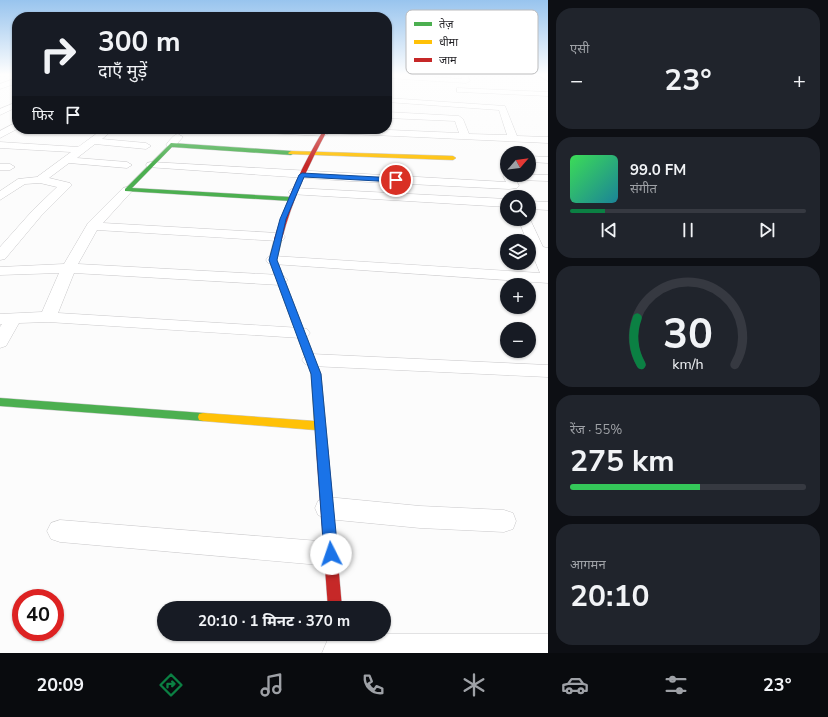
<!DOCTYPE html>
<html lang="hi">
<meta charset="utf-8">
<style>
:root{--surface:#171b24;--page:#20242c;--text:#f1f3f6;--muted:#9ea1a6;--line:#363941;--accent:#0b8043}
body{margin:0;font-family:"Nunito Sans","Noto Sans Devanagari",sans-serif;background:var(--page);color:var(--text);height:100vh;display:flex;flex-direction:column;font-size:15px;white-space:nowrap}
*{box-sizing:border-box;margin:0}
p{font-size:13px;color:var(--muted)}
.icon{flex:none;width:22px;height:22px;fill:none;stroke:currentColor;stroke-width:2;stroke-linecap:round;stroke-linejoin:round}
.map{position:relative;flex:1;overflow:hidden}
.details{display:flex;flex-direction:column;gap:8px;padding:8px;background:#0d0f14;width:280px}
.details>*{flex:none}
.hud{position:absolute;left:12px;top:12px;width:380px;height:122px;border-radius:16px;box-shadow:0 1px 3px #0004;background:#171b24;color:var(--text);overflow:hidden}
.needle{width:26px;rotate:62deg}
.tools{position:absolute;left:500px;top:146px;display:grid;gap:8px}
.tools a{display:grid;place-items:center;width:36px;height:36px;border-radius:50%;background:var(--surface);box-shadow:0 1px 3px #0004;font-size:20px}
.speed{position:absolute;left:12px;top:589px;display:flex;gap:8px;font-size:20px;font-weight:700;text-align:center}
.speed>*{display:grid;place-content:center;width:52px;height:52px;border-radius:50%;background:var(--surface);box-shadow:0 1px 3px #0004;line-height:1}
.speed .limit{border:6px solid #d22;background:#fff;color:#111}
.pin{position:absolute;display:grid;place-items:center;width:34px;height:34px;color:#fff;margin:-17px;border:2px solid #fff;border-radius:50%;box-shadow:0 1px 4px #0007}
.me{position:absolute;width:44px;margin:-22px;rotate:356deg;stroke-linejoin:round;filter:drop-shadow(0 0 3px #0008)}
.turn{display:flex;align-items:center;gap:14px;height:84px;padding:0 20px;font-size:18px}
.turn .icon{width:52px;height:52px;stroke-width:2.5}
.turn b{display:block;font-size:28px;line-height:34px}
.then{display:flex;align-items:center;height:38px;padding:0 20px;background:#0003;gap:8px;font-size:15px}
.big{font-size:30px;font-weight:700;line-height:1.1}
.details .tile{flex:1;display:flex;flex-direction:column;justify-content:center;gap:6px;min-width:0;padding:0 14px;border-radius:16px;background:var(--page)}
.details .dial{align-items:center;gap:0}
.dial svg{height:104px;overflow:visible;fill:none;stroke:var(--line);stroke-width:7;stroke-linecap:round;text-anchor:middle}
.dial text{fill:var(--text);stroke:none}
.song{display:flex;align-items:center;gap:12px}
.cover{width:48px;height:48px;border-radius:6px;background:linear-gradient(135deg,hsl(130 70% 55%),hsl(190 70% 35%))}
.played{height:4px;border-radius:2px;background:linear-gradient(90deg,var(--accent) 15%,var(--line) 15%)}
.keys{display:flex;justify-content:space-around;direction:ltr}
.heat{display:flex;justify-content:space-between;align-items:center;font-size:22px;direction:ltr}
.charge{height:6px;border-radius:3px;background:linear-gradient(90deg,#34c759 55%,var(--line) 0)}
.trip{position:absolute;left:157px;top:601px;width:234px;height:40px;border-radius:20px;background:var(--surface);box-shadow:0 1px 3px #0004;font-weight:700;line-height:40px;text-align:center}
.dock{display:flex;height:64px;justify-content:space-around;align-items:center;background:#090b0e;color:var(--muted)}
.dock .icon{width:28px;height:28px}
.dock .active{color:var(--accent)}
.dock b{font-size:18px;color:var(--text)}
main{display:flex;flex:1;min-height:0}
.map>svg:first-child{display:block}
.lines{fill:none;stroke-linecap:round;stroke-linejoin:round}
.street-casing{stroke:#c9c8ca;stroke-width:1}
.fast-casing{stroke:#c9c8ca;stroke-width:1}
.slow-casing{stroke:#c9c8ca;stroke-width:1}
.jam-casing{stroke:#c9c8ca;stroke-width:1}
.street{fill:#fff;fill-rule:evenodd}
.fast{fill:#4caf50;fill-rule:evenodd}
.slow{fill:#ffc107;fill-rule:evenodd}
.jam{fill:#c62828;fill-rule:evenodd}
.route{fill:#1a73e8;stroke:#114b97}
.key{fill:#fff;stroke:#bcbcbd;stroke-width:1}
.key-label{font-size:11px;fill:#201f23}
</style>
<main>
<div class="map">
<svg width="548" height="653" viewBox="0 0 548 653">
<rect width="100%" height="100%" fill="#fcfcfc"/>
<g class="lines">
<defs>
<g id="street">
<path d="M 387,74 L 462,79 L 461,74 L 467,74 L 470,81 L 466,83 L 387,78 Z"/>
<path d="M 536,74 L 545,74 L 548,76 L 548,81 Z"/>
<path d="M 17,78 L 17,83 L 0,89 L 0,84 Z"/>
<path d="M 457,88 L 548,92 L 548,96 L 460,92 L 457,92 Z"/>
<path d="M 387,98 L 505,106 L 517,136 L 548,137 L 548,143 L 329,133 L 324,136 L 246,132 L 241,129 L 366,129 L 459,133 L 455,121 L 387,118 L 387,112 L 459,116 L 463,119 L 469,134 L 507,135 L 499,110 L 387,102 Z"/>
<path d="M 17,102 L 17,107 L 0,115 L 0,109 Z"/>
<path d="M 17,122 L 17,129 L 0,138 L 0,131 Z"/>
<path d="M 103,129 L 114,129 L 102,139 L 146,143 L 151,146 L 146,149 L 95,144 L 77,158 L 127,162 L 132,165 L 127,168 L 69,163 L 49,178 L 70,183 L 72,185 L 41,216 L 5,259 L 0,260 L 0,247 L 33,210 L 57,187 L 40,183 L 25,184 L 0,200 L 0,191 L 18,179 L 37,177 L 71,152 L 0,148 L 0,142 L 78,147 Z"/>
<path d="M 178,134 L 183,137 L 174,147 L 168,147 L 166,145 C 169,141 173,135 178,134 Z"/>
<path d="M 529,156 L 548,157 L 548,163 L 529,162 Z"/>
<path d="M 151,162 L 506,182 L 503,176 L 505,174 L 548,175 L 548,181 L 516,180 L 519,186 L 517,188 L 509,189 L 350,181 L 147,167 L 146,165 L 147,163 Z"/>
<path d="M 0,164 L 10,164 L 15,167 L 10,170 L 0,170 Z"/>
<path d="M 127,187 L 133,190 L 103,223 L 278,233 L 283,234 L 285,237 L 283,240 L 278,241 L 97,230 L 78,264 L 280,275 L 285,277 L 288,280 L 285,283 L 280,285 L 74,273 L 58,313 L 301,328 L 307,329 L 310,333 L 307,337 L 301,338 L 48,322 L 19,323 L 6,346 L 0,348 L 0,327 L 2,324 L 0,324 L 0,314 L 42,312 L 59,273 L 0,275 L 0,267 L 64,264 L 88,223 L 123,188 Z"/>
<path d="M 294,188 L 507,199 L 507,207 L 290,194 L 288,192 L 290,190 Z"/>
<path d="M 529,201 L 548,202 L 548,210 L 529,209 Z"/>
<path d="M 529,217 L 543,247 L 548,248 L 548,283 L 273,264 L 268,263 L 266,260 L 268,257 L 273,256 L 540,273 L 529,246 L 529,241 L 527,241 L 518,219 L 529,219 Z"/>
<path d="M 311,354 L 548,365 L 548,377 L 311,366 L 305,364 L 302,360 L 305,356 Z"/>
<path d="M 327,497 L 420,506 L 504,510 L 513,513 L 516,521 L 513,529 L 504,532 L 420,528 L 327,519 L 318,515 L 315,508 L 318,501 Z"/>
<path d="M 60,520 L 331,542 L 340,545 L 344,554 L 340,563 L 331,566 L 60,542 L 51,539 L 47,531 L 51,523 Z"/>
<path d="M 338,634 L 548,634 L 548,653 L 322,653 L 328,639 Z"/>
</g>
<g id="fast">
<path d="M 171,143 L 291,151 L 294,153 L 291,155 L 172,147 L 132,188 L 291,197 L 294,199 L 291,201 L 125,191 L 125,189 Z"/>
<path d="M 0,398 L 203,413 L 207,414 L 208,417 L 207,420 L 203,421 L 0,406 Z"/>
</g>
<g id="slow">
<path d="M 291,151 L 453,156 L 456,158 L 453,160 L 289,154 L 288,153 Z"/>
<path d="M 275,237 L 278,237 L 282,239 L 277,260 L 321,374 L 328,448 L 326,451 L 322,453 L 318,451 L 316,448 L 315,430 L 203,421 L 199,420 L 198,417 L 199,414 L 203,413 L 314,421 L 311,374 L 269,260 Z"/>
</g>
<g id="jam">
<path d="M 324,129 L 328,129 C 309,164 292,200 282,239 L 278,241 L 275,241 L 274,239 C 286,200 303,164 324,129 Z"/>
<path d="M 322,443 L 326,445 L 328,448 L 342,608 L 328,608 L 316,448 L 318,445 Z"/>
</g>
</defs>
<use href="#street" class="street-casing"/>
<use href="#fast" class="fast-casing"/>
<use href="#slow" class="slow-casing"/>
<use href="#jam" class="jam-casing"/>
<use href="#street" class="street"/>
<use href="#fast" class="fast"/>
<use href="#slow" class="slow"/>
<use href="#jam" class="jam"/>
</g>
<linearGradient id="sky" x2="0" y2="1"><stop stop-color="#98c4ee"/><stop offset="0.45" stop-color="#fefefe"/><stop offset="1" stop-color="#fefefe" stop-opacity="0"/></linearGradient>
<rect width="548" height="165" fill="url(#sky)"/>
<path class="route" d="M 302,173 L 396,178 L 399,180 L 396,182 L 304,177 L 286,219 L 277,260 L 321,374 L 338,554 L 336,559 L 331,561 L 326,559 L 324,554 L 311,374 L 269,260 L 280,219 L 299,175 Z"/>
<rect x="406" y="10" width="132" height="64" rx="6" class="key"/>
<rect x="414" y="22" width="18" height="4" fill="#4caf50"/>
<rect x="414" y="40" width="18" height="4" fill="#ffc107"/>
<rect x="414" y="58" width="18" height="4" fill="#c62828"/>
<g class="key-label">
<text x="439" y="28">तेज़</text>
<text x="439" y="46">धीमा</text>
<text x="439" y="64">जाम</text>
</g>
</svg>
<div class="tools">
<a><svg class="needle" viewBox="-14 -14 28 28"><path d="M0-13l5 13h-10z" fill="#e53935"/><path d="M0 13l5-13h-10z" fill="#9ea1a6"/></svg></a>
<a><svg class="icon" aria-label="search" viewBox="0 0 24 24"><circle cx="10" cy="10" r="6"/><path d="M15 15l6 6"/></svg></a>
<a><svg class="icon" aria-label="layers" viewBox="0 0 24 24"><path d="M12 4l9 5-9 5-9-5zM3 14l9 5 9-5"/></svg></a>
<a>+</a>
<a>−</a>
</div>
<div class="speed"><div class="limit">40</div></div>
<div class="pin" style="left:396px;top:180px;background:#d93025"><svg class="icon" aria-label="arrive" viewBox="0 0 24 24"><path d="M6 21V4h12l-3 4 3 4H6"/></svg></div>
<svg class="me" style="left:331px;top:554px" viewBox="-20 -20 40 40"><circle r="19" fill="#fff"/><path d="M0-13L10 11 0 6-10 11z" fill="#1a73e8"/></svg>
<div class="trip">20:10 · 1 मिनट · 370 m</div>
<div class="hud">
<div class="turn"><svg class="icon" aria-label="right" viewBox="0 0 24 24"><path d="M7 20v-9h11M14 6l5 5-5 5"/></svg><div><b>300 m</b>दाएँ मुड़ें</div></div>
<div class="then">फिर<svg class="icon" aria-label="arrive" viewBox="0 0 24 24"><path d="M6 21V4h12l-3 4 3 4H6"/></svg></div>
</div>
</div>
<section class="details">
<div class="tile"><p>एसी</p>
<div class="heat"><a>−</a><b class="big">23°</b><a>+</a></div>
</div>
<div class="tile">
<div class="song"><i class="cover"></i><div><b>99.0 FM</b><p>संगीत</p></div></div>
<div class="played"></div>
<div class="keys"><svg class="icon" aria-label="previous" viewBox="0 0 24 24"><path d="M18 5L8 12l10 7zM5 5v14"/></svg><svg class="icon" aria-label="pause" viewBox="0 0 24 24"><path d="M8 5v14M16 5v14"/></svg><svg class="icon" aria-label="next" viewBox="0 0 24 24"><path d="M6 5l10 7-10 7zM19 5v14"/></svg></div>
</div>
<div class="tile dial"><svg viewBox="0 0 100 80">
<path d="M14 69A42 42 0 1 1 86 69"/>
<path d="M14 69A42 42 0 0 1 11 33" stroke="#0b8043"/>
<text x="50" y="56" font-size="32" font-weight="700">30</text>
<text x="50" y="72" font-size="11">km/h</text>
</svg></div>
<div class="tile"><p>रेंज · 55%</p><b class="big">275 km</b><div class="charge"></div></div>
<div class="tile"><p>आगमन</p><b class="big">20:10</b></div>
</section>
</main>
<nav class="dock">
<b>20:09</b>
<svg class="icon active" aria-label="directions" viewBox="0 0 24 24"><path d="M12 3l9 9-9 9-9-9zM9 14v-3h6M13 9l2 2-2 2"/></svg>
<svg class="icon" aria-label="music" viewBox="0 0 24 24"><path d="M9 18V5l10-2v13"/><circle cx="6" cy="18" r="3"/><circle cx="16" cy="16" r="3"/></svg>
<svg class="icon" aria-label="phone" viewBox="0 0 24 24"><path d="M5 4h4l2 5-3 2q2 4 5 5l2-3 5 2v4C11 20 4 13 5 4z"/></svg>
<svg class="icon" aria-label="climate" viewBox="0 0 24 24"><path d="M12 3v18M4 7l16 10M4 17L20 7"/></svg>
<svg class="icon" aria-label="car" viewBox="0 0 24 24"><path d="M5 17H2v-5l4-1 3-4h7l3 4 3 1v5h-3M9 17h6M6 11h13"/><circle cx="7" cy="17" r="2"/><circle cx="17" cy="17" r="2"/></svg>
<svg class="icon" aria-label="filters" viewBox="0 0 24 24"><path d="M4 7h16M4 17h16"/><circle cx="9" cy="7" r="2"/><circle cx="15" cy="17" r="2"/></svg>
<b>23°</b>
</nav>
